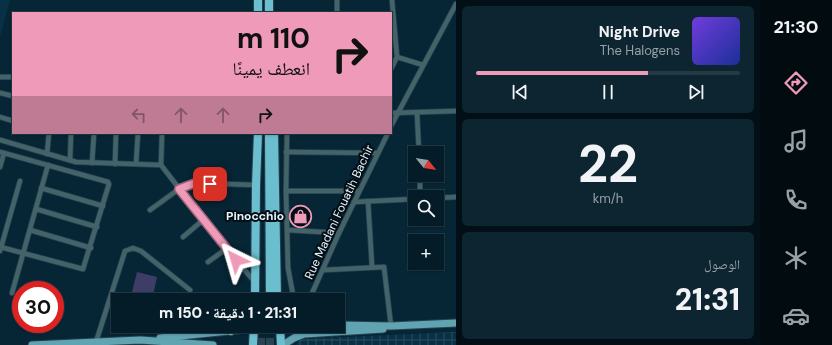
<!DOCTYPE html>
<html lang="ar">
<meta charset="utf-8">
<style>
:root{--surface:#041c28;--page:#0d2530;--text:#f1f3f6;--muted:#97a1a8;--line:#253a45;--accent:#ef9ab8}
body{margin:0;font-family:"DM Sans","Noto Naskh Arabic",sans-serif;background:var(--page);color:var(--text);direction:rtl;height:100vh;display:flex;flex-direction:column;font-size:15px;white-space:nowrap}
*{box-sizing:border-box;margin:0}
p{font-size:13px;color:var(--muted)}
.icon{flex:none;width:22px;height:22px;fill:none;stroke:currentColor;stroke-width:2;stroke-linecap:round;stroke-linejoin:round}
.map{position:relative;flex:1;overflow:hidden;direction:ltr}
.panel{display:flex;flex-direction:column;gap:6px;padding:6px;background:#020f16;width:304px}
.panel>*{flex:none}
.banner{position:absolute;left:12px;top:12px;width:380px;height:122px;border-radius:0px;box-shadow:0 1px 3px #0004,0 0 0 1px var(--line);direction:rtl;background:#ef9ab8;color:#111;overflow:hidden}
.needle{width:26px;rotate:120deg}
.tools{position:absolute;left:408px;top:146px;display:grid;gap:8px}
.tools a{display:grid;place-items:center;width:36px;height:36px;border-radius:0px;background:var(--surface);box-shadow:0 1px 3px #0004,0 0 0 1px var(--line);font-size:20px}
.speed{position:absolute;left:12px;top:281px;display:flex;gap:8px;font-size:20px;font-weight:700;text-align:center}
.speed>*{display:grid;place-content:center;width:52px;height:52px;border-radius:50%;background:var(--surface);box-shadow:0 1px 3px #0004,0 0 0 1px var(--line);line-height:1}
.speed .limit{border:6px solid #d22;background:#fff;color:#111}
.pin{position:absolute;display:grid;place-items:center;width:34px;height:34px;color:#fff;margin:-17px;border-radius:8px;box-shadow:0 2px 6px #0006}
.me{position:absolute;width:44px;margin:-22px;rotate:320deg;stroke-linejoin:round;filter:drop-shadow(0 0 3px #0008)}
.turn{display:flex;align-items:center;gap:14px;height:84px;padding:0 16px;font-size:18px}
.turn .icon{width:52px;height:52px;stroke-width:2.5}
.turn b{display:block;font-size:28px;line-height:34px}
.lanes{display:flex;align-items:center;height:38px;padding:0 16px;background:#0003;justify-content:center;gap:20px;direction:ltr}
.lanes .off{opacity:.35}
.big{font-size:30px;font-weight:800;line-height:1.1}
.panel .widget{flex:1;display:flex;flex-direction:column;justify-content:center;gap:6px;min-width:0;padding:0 14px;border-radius:6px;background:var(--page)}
.panel .dial{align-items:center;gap:0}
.dial b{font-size:52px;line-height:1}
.song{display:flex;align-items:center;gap:12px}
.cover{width:48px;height:48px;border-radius:6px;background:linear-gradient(135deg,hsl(260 70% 55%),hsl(230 70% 35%))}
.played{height:4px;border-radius:2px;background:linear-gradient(90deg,var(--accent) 65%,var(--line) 65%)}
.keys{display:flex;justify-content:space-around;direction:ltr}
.trip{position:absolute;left:111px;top:293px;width:234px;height:40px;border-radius:0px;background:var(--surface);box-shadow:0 1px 3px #0004,0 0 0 1px var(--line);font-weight:800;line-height:40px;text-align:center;direction:rtl}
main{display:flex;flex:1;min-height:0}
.tab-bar{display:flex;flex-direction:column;width:72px;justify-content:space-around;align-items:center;background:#020b10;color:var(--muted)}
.tab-bar .icon{width:28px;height:28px}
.tab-bar .selected{color:var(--accent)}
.tab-bar b{font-size:18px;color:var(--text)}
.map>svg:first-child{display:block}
.built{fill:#093145}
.industrial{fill:url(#industrial-grid)}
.pitch{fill:#3e3d67}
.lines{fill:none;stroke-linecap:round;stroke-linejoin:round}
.highway-tunnel{stroke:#284453;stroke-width:8;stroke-dasharray:8 4;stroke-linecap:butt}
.street-casing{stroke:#264251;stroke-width:6}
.primary-casing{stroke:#264251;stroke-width:9}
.highway-casing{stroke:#264251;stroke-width:10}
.street{stroke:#446369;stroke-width:4.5}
.primary{stroke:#60a4b1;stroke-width:7}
.highway{stroke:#6bbece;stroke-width:8}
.route-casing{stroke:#9b6478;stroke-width:10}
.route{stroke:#ef9ab8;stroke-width:7}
.labels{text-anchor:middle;stroke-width:4;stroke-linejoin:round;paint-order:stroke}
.street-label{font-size:12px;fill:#e7f5fe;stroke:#030d14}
.poi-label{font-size:12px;font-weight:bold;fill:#e7f5fe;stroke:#030d14;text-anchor:end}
</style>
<main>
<nav class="tab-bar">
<b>21:30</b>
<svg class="icon selected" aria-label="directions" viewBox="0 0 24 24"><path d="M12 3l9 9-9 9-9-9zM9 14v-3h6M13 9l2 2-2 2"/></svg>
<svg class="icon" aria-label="music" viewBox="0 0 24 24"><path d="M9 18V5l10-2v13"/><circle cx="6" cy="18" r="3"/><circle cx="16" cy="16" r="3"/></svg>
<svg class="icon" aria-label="phone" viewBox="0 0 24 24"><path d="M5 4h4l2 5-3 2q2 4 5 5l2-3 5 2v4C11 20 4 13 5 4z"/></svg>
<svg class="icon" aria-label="climate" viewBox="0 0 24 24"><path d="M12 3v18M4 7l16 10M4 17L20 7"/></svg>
<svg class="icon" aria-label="car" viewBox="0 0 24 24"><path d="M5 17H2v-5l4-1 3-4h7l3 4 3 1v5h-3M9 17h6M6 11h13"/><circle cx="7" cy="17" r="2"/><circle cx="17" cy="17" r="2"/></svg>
</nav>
<section class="panel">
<div class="widget">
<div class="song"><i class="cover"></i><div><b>Night Drive</b><p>The Halogens</p></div></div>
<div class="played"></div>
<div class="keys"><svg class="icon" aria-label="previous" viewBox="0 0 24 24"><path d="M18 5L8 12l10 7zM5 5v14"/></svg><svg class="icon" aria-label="pause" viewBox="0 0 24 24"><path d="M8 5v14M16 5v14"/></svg><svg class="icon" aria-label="next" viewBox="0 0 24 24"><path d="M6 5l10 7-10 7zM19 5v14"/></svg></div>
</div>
<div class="widget dial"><b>22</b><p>km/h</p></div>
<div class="widget"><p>الوصول</p><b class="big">21:31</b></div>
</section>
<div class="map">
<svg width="456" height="345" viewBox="0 0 456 345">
<defs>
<pattern id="industrial-grid" width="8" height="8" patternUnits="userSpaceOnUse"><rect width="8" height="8" fill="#093145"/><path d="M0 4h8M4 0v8" fill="none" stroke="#2d4f61"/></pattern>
</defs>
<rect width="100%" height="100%" fill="#062535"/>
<path class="built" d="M 0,0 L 10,0 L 0,37 Z"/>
<path class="industrial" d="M 456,332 L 456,345 L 296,345 L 300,339 Z"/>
<path class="pitch" d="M 137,272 L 157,277 L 152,300 L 130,300 Z"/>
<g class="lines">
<g class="highway-tunnel">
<path d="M 261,326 L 261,345"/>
<path d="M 270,326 L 270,345"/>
</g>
<defs>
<g id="street">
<path d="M 337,0 L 337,13"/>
<path d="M 392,0 L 397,57"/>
<path d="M 391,69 L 397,57 L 423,65"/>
<path d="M 0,77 L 13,77"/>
<path d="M 0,93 L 13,96"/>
<path d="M 391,113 L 456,111"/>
<path d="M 417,113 L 419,153"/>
<path d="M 0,117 L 13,121"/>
<path d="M 391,126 L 456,4"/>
<path d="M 287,133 L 286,191 L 288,268 L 294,300"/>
<path d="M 0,140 L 76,162 L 161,165 L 226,249 L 255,282"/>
<path d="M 0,152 L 108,182 L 109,184 L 83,269 L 0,247"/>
<path d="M 286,152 L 378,153"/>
<path d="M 47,154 L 49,133"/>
<path d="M 70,160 L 71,133"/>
<path d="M 92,163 L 94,133"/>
<path d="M 115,164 L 116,133"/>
<path d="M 136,164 L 138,133"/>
<path d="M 161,165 L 162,133"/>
<path d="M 0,167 L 4,153"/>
<path d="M 420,175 L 420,197"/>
<path d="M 41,188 L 103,206"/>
<path d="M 286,191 L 359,191"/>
<path d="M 437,198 L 456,197"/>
<path d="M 368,201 L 372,266"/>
<path d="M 354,202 L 415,199"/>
<path d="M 36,209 L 97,227"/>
<path d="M 150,210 L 179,189 L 195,183 L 256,185"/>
<path d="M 30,230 L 91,248"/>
<path d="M 287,230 L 339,233"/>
<path d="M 183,237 L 203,220"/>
<path d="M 0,251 L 20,181"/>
<path d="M 208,262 L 226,249"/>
<path d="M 324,270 L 384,267 L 391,326"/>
<path d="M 12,293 L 48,165"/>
<path d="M 294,297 L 306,300"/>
<path d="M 309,300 L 339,233 L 388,133"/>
<path d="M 96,342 L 125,251 L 133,248 L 141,251 L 190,290"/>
</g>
<g id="primary">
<path d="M 338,325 L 391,326 L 456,323"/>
<path d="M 160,338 L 239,330 L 257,326"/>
<path d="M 32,345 L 140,340 L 213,345"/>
<path d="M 283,345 L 294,338 L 304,334 L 383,329"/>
</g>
<g id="highway">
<path d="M 258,0 L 258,13"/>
<path d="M 269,0 L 269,13"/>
<path d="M 269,133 L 270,300"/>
<path d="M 274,133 L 277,300"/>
<path d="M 255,300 L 256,185 L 258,133"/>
<path d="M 280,326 L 281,345"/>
<path d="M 231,331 L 238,326"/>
<path d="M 253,345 L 254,326"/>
</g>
</defs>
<use href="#street" class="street-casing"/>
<use href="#primary" class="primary-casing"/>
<use href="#highway" class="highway-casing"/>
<use href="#street" class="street"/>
<use href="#primary" class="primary"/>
<use href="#highway" class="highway"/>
</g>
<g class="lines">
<defs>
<path id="route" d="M 210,184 L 195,183 L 179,189 L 236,260"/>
</defs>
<use href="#route" class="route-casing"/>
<use href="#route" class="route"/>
</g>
<defs>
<symbol id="shop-ring" viewBox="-11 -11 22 22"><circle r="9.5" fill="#030d14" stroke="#ef9ab8" stroke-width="1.5"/><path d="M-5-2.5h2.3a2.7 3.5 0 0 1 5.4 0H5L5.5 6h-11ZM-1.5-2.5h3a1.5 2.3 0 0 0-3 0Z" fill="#ef9ab8"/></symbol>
</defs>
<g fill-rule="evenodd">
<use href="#shop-ring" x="288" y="204" width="25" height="25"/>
</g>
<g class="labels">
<g class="street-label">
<text transform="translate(339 212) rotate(-65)" y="4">Rue Madani Fouatih Bachir</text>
</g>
<g class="poi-label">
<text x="284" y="220">Pinocchio</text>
</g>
</g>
</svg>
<div class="tools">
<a><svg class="needle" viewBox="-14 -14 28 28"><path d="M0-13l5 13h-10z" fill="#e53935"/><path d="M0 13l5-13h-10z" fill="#97a1a8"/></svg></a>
<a><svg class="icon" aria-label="search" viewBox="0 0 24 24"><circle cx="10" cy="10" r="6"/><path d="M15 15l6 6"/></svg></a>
<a>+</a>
</div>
<div class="speed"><div class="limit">30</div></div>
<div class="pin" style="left:210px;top:184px;background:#d93025"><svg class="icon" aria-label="arrive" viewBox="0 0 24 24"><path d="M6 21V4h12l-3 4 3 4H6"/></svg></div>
<svg class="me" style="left:236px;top:260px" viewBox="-20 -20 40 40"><path d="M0-17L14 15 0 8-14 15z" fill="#ef9ab8" stroke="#fff" stroke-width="4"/></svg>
<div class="trip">21:31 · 1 دقيقة · 150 m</div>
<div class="banner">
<div class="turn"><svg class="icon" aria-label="right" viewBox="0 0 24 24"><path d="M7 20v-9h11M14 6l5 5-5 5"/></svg><div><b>110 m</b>انعطف يمينًا</div></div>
<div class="lanes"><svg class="icon off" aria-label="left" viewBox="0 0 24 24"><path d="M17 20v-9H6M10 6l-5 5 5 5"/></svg><svg class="icon off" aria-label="ahead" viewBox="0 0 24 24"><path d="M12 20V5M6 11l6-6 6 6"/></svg><svg class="icon off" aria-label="ahead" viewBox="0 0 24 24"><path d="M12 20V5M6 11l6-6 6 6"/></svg><svg class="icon" aria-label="right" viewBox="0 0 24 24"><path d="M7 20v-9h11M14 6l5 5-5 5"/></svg></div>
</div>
</div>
</main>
